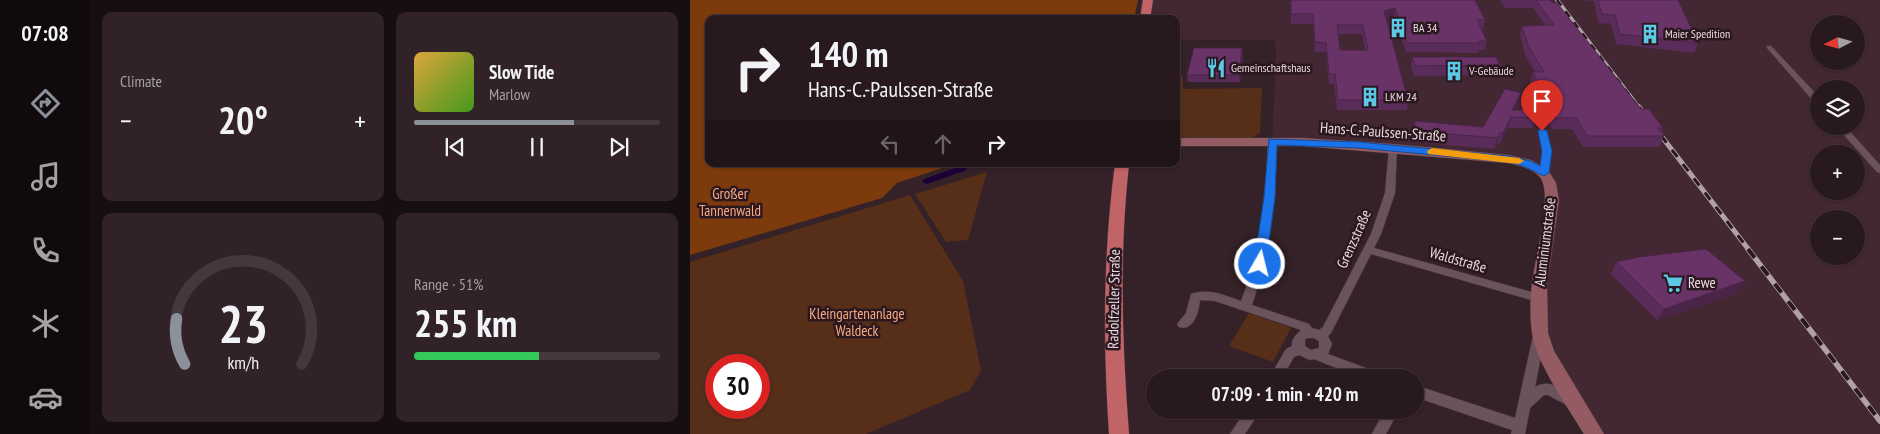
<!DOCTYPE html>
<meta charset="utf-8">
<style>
:root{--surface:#28191e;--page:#302227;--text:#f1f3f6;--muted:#a5a0a4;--line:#44383c;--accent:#8c9099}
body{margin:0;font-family:"PT Sans Narrow",sans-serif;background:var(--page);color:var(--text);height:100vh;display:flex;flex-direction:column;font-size:19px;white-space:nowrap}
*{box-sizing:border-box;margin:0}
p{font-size:16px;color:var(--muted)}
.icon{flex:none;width:28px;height:28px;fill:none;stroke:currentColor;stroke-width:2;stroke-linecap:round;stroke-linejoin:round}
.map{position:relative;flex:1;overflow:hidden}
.side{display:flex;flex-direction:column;gap:12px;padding:12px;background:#160e10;width:600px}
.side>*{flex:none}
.guide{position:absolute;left:15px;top:15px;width:475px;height:152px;border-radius:10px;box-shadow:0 1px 4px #0004,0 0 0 1px var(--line);background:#28191e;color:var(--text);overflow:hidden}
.needle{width:32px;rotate:264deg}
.fabs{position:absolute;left:1120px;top:15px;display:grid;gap:10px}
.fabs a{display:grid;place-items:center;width:55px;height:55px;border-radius:50%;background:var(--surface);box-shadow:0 1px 4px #0004,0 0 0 1px var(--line);font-size:25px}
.speed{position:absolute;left:15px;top:354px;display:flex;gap:10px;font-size:25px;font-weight:700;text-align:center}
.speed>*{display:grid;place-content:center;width:65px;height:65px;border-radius:50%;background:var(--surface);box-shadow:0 1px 4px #0004,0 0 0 1px var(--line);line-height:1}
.speed .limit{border:8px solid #d22;background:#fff;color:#111}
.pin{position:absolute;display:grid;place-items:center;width:42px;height:42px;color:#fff;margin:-51px -21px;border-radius:50% 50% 50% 0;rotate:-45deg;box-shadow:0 0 5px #0007}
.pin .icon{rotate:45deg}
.me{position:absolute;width:55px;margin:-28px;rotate:8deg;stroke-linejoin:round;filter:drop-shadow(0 0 4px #0008)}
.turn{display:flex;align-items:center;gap:18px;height:105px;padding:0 20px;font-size:22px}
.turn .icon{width:65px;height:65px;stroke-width:2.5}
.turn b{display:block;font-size:35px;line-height:42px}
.lanes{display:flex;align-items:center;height:48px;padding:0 20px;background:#0003;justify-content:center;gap:25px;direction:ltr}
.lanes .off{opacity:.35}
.big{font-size:38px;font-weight:800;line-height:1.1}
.side .widget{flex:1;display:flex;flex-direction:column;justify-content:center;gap:8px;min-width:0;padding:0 18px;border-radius:10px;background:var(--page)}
.side .dial{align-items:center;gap:0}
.dial svg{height:130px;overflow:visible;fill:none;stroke:var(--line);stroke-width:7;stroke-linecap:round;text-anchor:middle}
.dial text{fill:var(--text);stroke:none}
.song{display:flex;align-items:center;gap:15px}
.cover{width:60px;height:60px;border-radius:8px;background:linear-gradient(135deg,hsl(40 70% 55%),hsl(100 70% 35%))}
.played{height:5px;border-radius:2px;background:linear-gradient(90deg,var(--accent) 65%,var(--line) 65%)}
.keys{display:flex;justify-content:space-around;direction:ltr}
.heat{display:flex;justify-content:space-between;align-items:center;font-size:28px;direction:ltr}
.charge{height:8px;border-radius:4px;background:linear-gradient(90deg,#34c759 51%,var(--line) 0)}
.side .tiles{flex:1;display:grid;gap:12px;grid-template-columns:repeat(2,1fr)}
.trip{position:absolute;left:456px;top:369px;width:278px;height:50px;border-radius:25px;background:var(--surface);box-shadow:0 1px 4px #0004,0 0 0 1px var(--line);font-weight:800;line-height:50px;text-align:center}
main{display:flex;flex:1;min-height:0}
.tabs{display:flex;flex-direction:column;width:90px;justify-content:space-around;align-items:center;background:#100a0c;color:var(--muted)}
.tabs .icon{width:35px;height:35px}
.tabs .current{color:var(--accent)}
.tabs b{font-size:22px;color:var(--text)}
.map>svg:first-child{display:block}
.built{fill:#432732;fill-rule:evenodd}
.green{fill:#572f18;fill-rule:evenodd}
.forest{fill:#7d3b0d}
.water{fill:#1b0038}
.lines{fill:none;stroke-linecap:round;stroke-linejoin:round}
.street-casing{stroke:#4d3c42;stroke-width:1}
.secondary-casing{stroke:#4d3c42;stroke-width:1}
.primary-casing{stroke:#4d3c42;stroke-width:1}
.street{fill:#6b535c;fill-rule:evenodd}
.secondary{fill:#955b62;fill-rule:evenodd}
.primary{fill:#c06467;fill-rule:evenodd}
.rail-far2-casing{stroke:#b1a0a6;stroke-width:4}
.rail-far1-casing{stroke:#b1a0a6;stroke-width:5}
.rail-casing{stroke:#b1a0a6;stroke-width:5.5}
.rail-far2{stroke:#2b171f;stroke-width:2.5;stroke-dasharray:7;stroke-linecap:butt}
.rail-far1{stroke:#2b171f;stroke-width:3;stroke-dasharray:9;stroke-linecap:butt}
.rail{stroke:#2b171f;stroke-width:4;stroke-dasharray:11;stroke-linecap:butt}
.wall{fill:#5a2c59;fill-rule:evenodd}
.shaded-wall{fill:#4a2449}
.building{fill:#693368;stroke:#4a2449;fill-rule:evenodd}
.route{fill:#1a73e8;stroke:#114b97}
.slow{fill:#f59e0b}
.labels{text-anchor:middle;stroke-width:5;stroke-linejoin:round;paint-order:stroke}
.far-poi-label{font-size:12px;fill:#e9dadf;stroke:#2b171f;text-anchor:start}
.street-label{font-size:15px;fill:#e9dadf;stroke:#2b171f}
.park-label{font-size:15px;fill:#f9ab7f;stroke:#2b171f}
.poi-label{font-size:15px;fill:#e9dadf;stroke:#2b171f;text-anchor:start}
</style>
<main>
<nav class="tabs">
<b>07:08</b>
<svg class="icon current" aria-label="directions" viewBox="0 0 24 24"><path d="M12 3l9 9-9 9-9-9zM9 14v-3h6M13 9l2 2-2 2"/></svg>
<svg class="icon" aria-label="music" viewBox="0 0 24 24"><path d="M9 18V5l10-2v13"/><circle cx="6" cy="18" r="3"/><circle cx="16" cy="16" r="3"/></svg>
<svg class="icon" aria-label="phone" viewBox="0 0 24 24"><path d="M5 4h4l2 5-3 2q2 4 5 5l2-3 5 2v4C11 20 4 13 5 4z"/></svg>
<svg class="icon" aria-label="climate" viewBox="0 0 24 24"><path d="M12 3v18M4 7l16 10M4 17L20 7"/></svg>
<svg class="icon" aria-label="car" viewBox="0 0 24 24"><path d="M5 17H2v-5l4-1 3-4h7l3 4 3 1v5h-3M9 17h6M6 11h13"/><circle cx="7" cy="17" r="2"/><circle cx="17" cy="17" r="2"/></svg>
</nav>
<section class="side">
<div class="tiles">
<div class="widget"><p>Climate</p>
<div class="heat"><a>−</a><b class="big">20°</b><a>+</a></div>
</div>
<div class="widget">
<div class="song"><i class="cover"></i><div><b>Slow Tide</b><p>Marlow</p></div></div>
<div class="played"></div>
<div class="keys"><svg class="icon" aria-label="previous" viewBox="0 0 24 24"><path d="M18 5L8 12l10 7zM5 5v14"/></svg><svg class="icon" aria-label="pause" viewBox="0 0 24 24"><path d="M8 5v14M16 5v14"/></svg><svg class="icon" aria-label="next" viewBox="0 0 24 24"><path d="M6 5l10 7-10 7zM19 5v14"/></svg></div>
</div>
<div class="widget dial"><svg viewBox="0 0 100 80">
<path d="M14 69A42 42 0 1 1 86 69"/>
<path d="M14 69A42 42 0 0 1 9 41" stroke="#8c9099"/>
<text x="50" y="56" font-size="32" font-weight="700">23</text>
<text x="50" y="72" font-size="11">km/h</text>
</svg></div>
<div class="widget"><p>Range · 51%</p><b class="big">255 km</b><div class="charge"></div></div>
</div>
</section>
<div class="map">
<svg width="1190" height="434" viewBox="0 0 1190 434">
<rect width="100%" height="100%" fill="#352128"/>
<path class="built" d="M 458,0 L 1190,0 L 1190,434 L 904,434 L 850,333 L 860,183 L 837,163 L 582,142 L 586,55 L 584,40 L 486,40 L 486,19 L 455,19 ZM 1129,24 L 1166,24 L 1166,61 L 1129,61 ZM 1129,89 L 1166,89 L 1166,126 L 1129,126 ZM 1129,154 L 1166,154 L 1166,191 L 1129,191 ZM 1129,219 L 1166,219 L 1166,256 L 1129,256 Z"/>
<g class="green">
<path d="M 486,77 L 493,77 L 493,89 L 572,88 L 570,133 L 562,138 L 486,137 Z"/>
<path d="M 297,172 L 278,240 L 256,242 L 225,194 Z"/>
<path d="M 220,195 L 273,281 L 291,370 L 280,390 L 176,434 L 0,434 L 0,262 ZM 26,365 L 69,365 L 69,408 L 26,408 Z"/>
<path d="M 559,313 L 601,328 L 583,362 L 539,346 Z"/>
</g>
<path class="forest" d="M 0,0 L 448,0 L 444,19 L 19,19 L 19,164 L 264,164 L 207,183 L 192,198 L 0,255 Z"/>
<path class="water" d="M 268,167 L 276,167 L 277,170 L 237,184 L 232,182 L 234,179 Z"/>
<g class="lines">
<defs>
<g id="street">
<path d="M 1077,46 L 1081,46 L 1129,97 L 1129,104 L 1126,104 L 1077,48 Z"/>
<path d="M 1146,126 L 1155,126 L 1190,165 L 1190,173 L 1187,172 Z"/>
<path d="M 852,128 L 856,131 L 861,151 L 859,173 L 854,176 L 849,173 L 853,151 L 848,131 Z"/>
<path d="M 582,139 L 586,142 L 585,197 L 575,264 L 562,305 L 619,324 L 622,328 L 629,330 L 633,327 L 681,234 L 695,193 L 699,148 L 703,145 L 707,148 L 705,193 L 691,234 L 684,248 L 852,295 L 854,298 L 852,301 L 848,302 L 681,254 L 641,333 L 638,336 L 642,344 L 638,354 L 692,374 L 693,378 L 671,378 L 624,359 L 620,360 L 609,355 L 604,357 L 592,378 L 579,378 L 596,349 L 602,346 C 601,339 607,334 611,330 L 525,301 L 510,300 C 509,311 504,332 489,327 L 487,324 L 496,313 L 501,294 C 519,288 534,295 551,301 L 565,264 L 575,197 L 578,142 ZM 619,338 L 624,338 L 629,341 L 629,348 L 621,350 L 615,346 L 615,339 Z"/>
<path d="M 849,331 L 853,333 L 855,336 L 845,387 C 859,378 872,390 885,397 L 887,401 L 885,405 L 880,407 L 858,395 L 854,395 L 840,408 L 835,434 L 821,434 L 822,430 L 725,397 L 725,385 L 825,418 L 843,336 L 845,333 Z"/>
<path d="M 556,410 L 571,410 L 555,434 L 540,434 Z"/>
<path d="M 695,410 L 709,410 L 696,434 L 682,434 Z"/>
</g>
<path id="secondary" d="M 486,138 L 613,138 L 703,144 L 818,155 L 841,160 L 858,170 L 866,183 L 869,200 L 857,285 L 858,333 L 864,351 L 914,434 L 894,434 C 878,407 846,363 842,333 C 840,318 840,298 842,284 C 844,261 865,192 849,176 C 841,168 828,165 818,163 L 613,146 L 486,146 Z"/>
<g id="primary">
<path d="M 453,0 L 463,0 L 460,19 L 450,19 Z"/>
<path d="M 425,164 L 439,164 C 429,254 432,344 439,434 L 419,434 C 413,343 413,254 425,164 Z"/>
</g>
</defs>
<use href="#street" class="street-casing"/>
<use href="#secondary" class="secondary-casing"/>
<use href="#primary" class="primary-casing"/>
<use href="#street" class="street"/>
<use href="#secondary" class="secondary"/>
<use href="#primary" class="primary"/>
<defs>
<path id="rail-far2" d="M 867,0 L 950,109"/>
<path id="rail-far1" d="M 949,107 L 1059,250"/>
<path id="rail" d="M 1058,249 L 1190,421"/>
</defs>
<use href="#rail-far2" class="rail-far2-casing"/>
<use href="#rail-far1" class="rail-far1-casing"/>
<use href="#rail" class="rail-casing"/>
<use href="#rail-far2" class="rail-far2"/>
<use href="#rail-far1" class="rail-far1"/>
<use href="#rail" class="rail"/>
</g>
<g class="wall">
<path d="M 601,0 L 785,0 L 795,20 L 793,30 L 792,30 L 797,41 L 795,50 L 789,50 L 789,53 L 716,52 L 704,17 L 697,19 L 718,100 L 717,110 L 647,110 L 644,84 L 639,84 L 636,52 L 625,52 L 623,24 L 601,24 ZM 648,34 L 672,34 L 675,50 L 650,50 Z"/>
<path d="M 810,0 L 860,0 L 951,109 L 973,128 L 971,132 L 974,136 L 969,147 L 893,147 L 882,129 L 862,129 L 840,82 L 843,72 L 845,72 L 835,55 L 830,35 L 832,26 L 855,25 L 843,8 L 815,8 Z"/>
<path d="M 892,0 L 988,0 L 1008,43 L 1004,53 L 926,44 L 921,24 L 908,23 L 904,1 Z"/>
<path d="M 553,55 L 550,82 L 498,82 L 497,75 Z"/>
<path d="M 722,57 L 810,65 L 808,75 L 724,76 L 721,67 Z"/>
<path d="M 831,93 L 828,104 L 825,110 L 846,118 L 842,128 L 818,128 L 810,144 L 807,143 L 804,149 L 723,142 L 724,132 L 725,121 L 793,127 Z"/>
<path d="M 926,262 L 1047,293 L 967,320 L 921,274 Z"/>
</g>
<g class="shaded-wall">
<path d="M 705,8 L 704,17 L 694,20 L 694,11 Z"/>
<path d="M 552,48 L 553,55 L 550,82 L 549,75 Z"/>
<path d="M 831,93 L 828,104 L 821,118 L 818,128 L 810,144 L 813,133 L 822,110 Z"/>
<path d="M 810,133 L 807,143 L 804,149 L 807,138 Z"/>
<path d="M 1055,281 L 1047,293 L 967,320 L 974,309 Z"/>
</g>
<g class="building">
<path d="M 601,0 L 785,0 L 795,20 L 787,20 L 797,41 L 789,41 L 791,43 L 717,43 L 705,8 L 694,11 L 718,100 L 648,100 L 645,74 L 639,74 L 636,43 L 625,42 L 623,14 L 601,14 ZM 647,25 L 673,25 L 678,50 L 650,50 Z"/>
<path d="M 846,0 L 860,0 L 863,3 L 867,3 L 951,109 L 959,109 L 973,128 L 967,128 L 974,136 L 897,136 L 886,118 L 865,118 L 843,72 L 854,72 L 838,45 L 832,26 L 864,25 Z"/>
<path d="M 908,0 L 988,0 L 1008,43 L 930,34 L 925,15 L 912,14 Z"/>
<path d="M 504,48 L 552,48 L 549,75 L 497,75 Z"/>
<path d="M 722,57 L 806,57 L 810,65 L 725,66 Z"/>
<path d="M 815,89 L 831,93 L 822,110 L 842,110 L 846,118 L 821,117 L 813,133 L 810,133 L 807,138 L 725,131 L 725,121 L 793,127 Z"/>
<path d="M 1016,249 L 1055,281 L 974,309 L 926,262 L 949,257 Z"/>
</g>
<path class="route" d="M 852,128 L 857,131 L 862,151 L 859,173 L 854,176 L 833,166 L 818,162 L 669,148 L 587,145 L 585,197 L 576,264 L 570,268 L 564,264 L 574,197 L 579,139 L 669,142 L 818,156 L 841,161 L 850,166 L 852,151 L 848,131 Z"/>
<path class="slow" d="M 742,148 L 829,158 L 834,161 L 829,164 L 738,154 L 737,151 Z"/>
<defs>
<symbol id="building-bare" viewBox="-9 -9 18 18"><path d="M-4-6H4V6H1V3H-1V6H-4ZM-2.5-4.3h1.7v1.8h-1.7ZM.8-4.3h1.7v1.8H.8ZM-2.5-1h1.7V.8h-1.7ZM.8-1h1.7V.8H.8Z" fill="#5bc8e6" stroke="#2b171f" stroke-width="2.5" paint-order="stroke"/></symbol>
<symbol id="restaurant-bare" viewBox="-9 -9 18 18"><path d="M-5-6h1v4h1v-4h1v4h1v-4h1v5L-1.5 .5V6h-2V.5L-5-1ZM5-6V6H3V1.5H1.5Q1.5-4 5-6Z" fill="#5bc8e6" stroke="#2b171f" stroke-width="2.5" paint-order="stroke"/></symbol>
<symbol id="supermarket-bare" viewBox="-9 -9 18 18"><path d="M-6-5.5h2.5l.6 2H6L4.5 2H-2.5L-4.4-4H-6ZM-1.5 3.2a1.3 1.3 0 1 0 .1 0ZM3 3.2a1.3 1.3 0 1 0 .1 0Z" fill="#5bc8e6" stroke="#2b171f" stroke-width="2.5" paint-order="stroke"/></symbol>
</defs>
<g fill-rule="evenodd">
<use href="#building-bare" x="694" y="14" width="28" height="28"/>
<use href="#building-bare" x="946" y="20" width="28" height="28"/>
<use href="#restaurant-bare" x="512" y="54" width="28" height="28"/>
<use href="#building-bare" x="750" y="57" width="28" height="28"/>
<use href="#building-bare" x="666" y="83" width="28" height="28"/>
<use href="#supermarket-bare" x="969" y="269" width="28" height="28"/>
</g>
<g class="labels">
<g class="far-poi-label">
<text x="723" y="32">BA 34</text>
<text x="975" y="38">Maier Spedition</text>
<text x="541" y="72">Gemeinschaftshaus</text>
<text x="779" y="75">V-Gebäude</text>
<text x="695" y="101">LKM 24</text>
</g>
<g class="street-label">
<text transform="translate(693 132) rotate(4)" y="5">Hans-C.-Paulssen-Straße</text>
<text transform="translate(664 239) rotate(-66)" y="5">Grenzstraße</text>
<text transform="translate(855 242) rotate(-83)" y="5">Aluminiumstraße</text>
<text transform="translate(768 260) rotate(16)" y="5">Waldstraße</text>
<text transform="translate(424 299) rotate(-89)" y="5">Radolfzeller Straße</text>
</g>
<g class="park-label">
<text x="40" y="199">Großer<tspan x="40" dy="17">Tannenwald</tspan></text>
<text x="167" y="319">Kleingartenanlage<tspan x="167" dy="17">Waldeck</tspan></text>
</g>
<g class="poi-label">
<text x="998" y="288">Rewe</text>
</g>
</g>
</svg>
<div class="fabs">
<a><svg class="needle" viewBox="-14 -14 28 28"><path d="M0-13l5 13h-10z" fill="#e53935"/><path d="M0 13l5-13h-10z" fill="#a5a0a4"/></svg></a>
<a><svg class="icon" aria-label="layers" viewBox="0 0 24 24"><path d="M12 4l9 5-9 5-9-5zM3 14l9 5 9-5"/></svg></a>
<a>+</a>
<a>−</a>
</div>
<div class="speed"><div class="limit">30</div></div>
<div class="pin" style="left:852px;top:131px;background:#d93025"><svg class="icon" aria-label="arrive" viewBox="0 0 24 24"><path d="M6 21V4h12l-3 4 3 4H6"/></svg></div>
<svg class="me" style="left:570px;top:264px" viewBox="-20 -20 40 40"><circle r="17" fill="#1a73e8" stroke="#fff" stroke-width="3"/><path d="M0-11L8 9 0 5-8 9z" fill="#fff"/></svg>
<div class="trip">07:09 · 1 min · 420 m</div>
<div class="guide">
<div class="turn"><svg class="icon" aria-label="right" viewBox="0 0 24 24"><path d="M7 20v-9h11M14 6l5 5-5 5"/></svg><div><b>140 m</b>Hans-C.-Paulssen-Straße</div></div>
<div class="lanes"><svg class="icon off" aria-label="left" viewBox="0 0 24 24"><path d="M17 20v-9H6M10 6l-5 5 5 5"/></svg><svg class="icon off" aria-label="ahead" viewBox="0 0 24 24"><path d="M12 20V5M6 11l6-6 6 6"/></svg><svg class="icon" aria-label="right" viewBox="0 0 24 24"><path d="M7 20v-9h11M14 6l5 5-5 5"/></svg></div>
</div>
</div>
</main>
